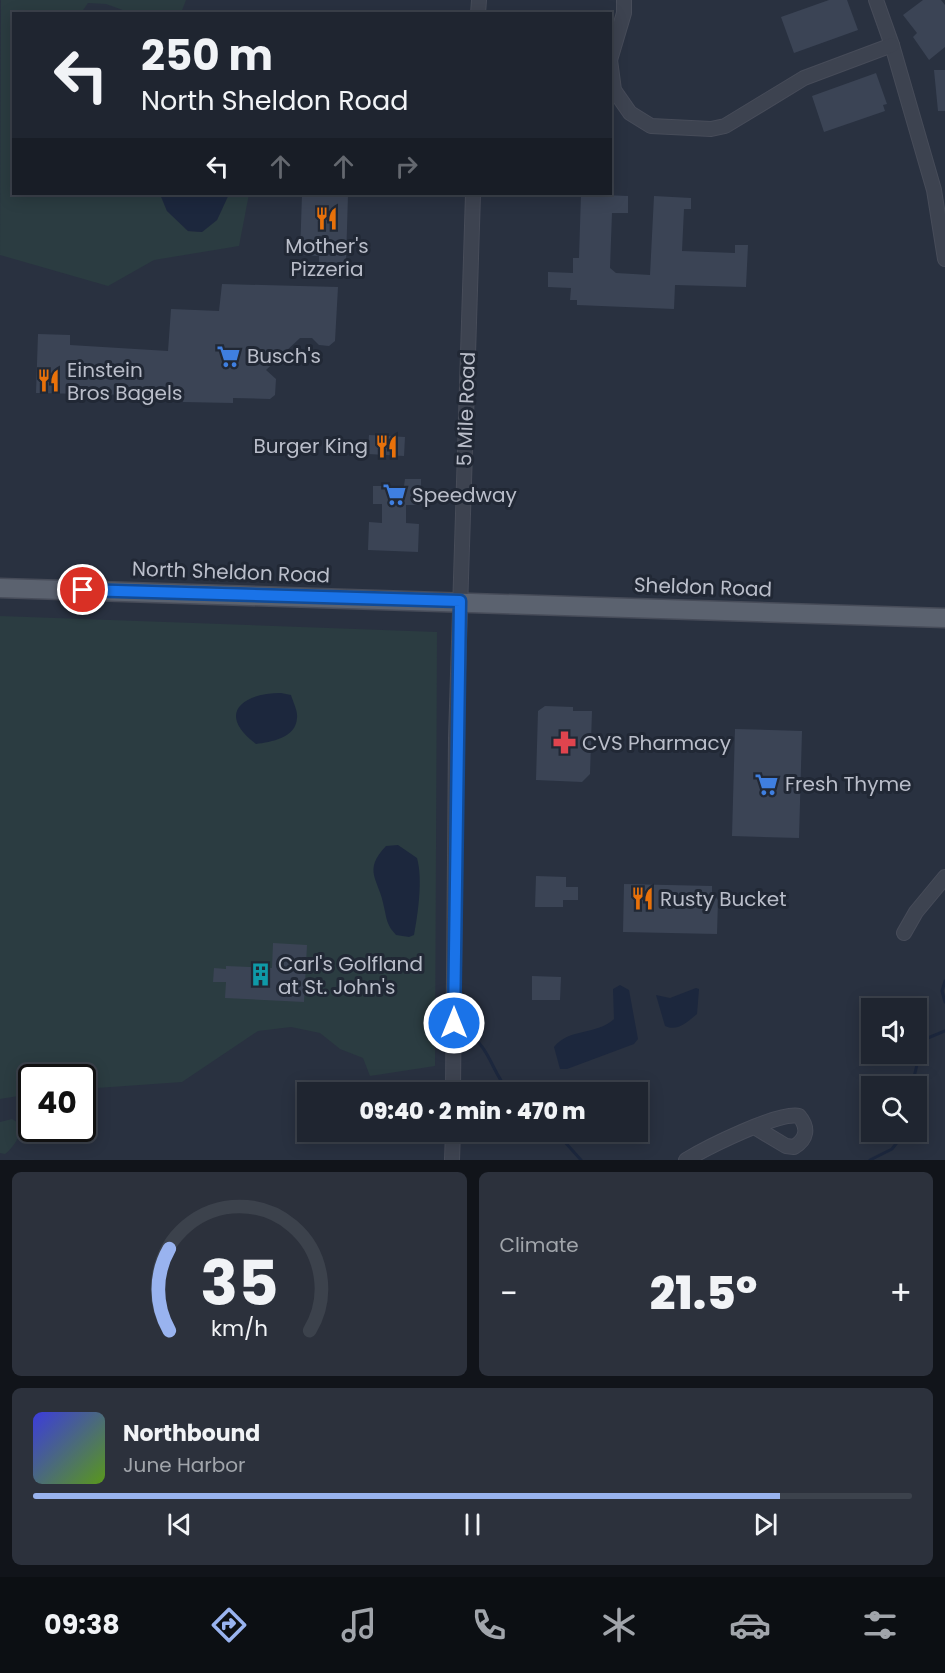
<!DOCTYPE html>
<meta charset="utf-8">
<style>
:root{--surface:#1f2530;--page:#2c313c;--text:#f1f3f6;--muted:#a1a5ab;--line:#3c424c;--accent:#99b3ef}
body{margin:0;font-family:Poppins,sans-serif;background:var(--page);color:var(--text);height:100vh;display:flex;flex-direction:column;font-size:22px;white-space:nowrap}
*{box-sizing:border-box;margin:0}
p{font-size:20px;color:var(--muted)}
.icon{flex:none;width:33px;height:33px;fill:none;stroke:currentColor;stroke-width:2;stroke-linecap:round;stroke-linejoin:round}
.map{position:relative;height:1160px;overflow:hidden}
.side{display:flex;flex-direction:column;gap:12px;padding:12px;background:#11141a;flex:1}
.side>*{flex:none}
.top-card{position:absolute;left:12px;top:12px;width:600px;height:183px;border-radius:0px;box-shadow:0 3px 15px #0003,0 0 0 2px var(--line);background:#1f2530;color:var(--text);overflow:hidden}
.controls{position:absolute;left:861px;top:998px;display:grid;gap:12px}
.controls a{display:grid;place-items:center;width:66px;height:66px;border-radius:0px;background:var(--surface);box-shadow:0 3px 15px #0003,0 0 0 2px var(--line);font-size:30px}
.speed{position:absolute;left:18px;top:1064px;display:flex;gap:12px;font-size:30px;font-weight:700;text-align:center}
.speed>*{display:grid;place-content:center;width:78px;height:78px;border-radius:50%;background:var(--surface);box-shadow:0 3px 15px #0003,0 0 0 2px var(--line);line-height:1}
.speed .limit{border:3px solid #111;border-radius:9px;background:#fff;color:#111}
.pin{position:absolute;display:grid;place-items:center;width:51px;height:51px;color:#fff;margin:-26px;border:3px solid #fff;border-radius:50%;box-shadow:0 2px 6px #0007}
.me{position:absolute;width:66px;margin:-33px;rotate:0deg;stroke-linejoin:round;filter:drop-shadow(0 0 4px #0008)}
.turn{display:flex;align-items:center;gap:21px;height:126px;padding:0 30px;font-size:27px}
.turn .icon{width:78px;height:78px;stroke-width:2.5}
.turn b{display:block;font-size:42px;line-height:51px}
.lanes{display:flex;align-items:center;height:57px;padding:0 30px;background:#0003;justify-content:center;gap:30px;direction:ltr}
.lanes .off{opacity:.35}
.big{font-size:45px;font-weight:800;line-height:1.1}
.side .tile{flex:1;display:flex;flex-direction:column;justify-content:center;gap:9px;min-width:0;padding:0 21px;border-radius:9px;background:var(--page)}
.side .dial{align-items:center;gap:0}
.dial svg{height:156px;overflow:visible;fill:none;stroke:var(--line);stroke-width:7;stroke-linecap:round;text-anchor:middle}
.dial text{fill:var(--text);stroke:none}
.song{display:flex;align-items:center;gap:18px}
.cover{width:72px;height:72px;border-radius:9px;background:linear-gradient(135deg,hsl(240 70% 55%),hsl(90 70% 35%))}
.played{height:6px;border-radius:3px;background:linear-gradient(90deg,var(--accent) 85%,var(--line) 85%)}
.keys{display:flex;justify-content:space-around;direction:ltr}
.heat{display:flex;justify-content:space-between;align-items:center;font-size:33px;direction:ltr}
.side .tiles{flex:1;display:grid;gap:12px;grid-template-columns:1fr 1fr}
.tile:last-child{grid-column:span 2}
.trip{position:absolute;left:297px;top:1082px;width:351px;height:60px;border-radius:0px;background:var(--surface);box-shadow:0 3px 15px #0003,0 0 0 2px var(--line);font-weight:800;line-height:60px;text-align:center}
.menu{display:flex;height:96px;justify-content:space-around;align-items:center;background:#0c0f13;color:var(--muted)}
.menu .icon{width:42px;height:42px}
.menu .on{color:var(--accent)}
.menu b{font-size:27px;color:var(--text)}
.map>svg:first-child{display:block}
.green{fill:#2b3c41}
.water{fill:#1c273d}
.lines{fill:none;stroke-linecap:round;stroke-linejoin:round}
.stream{stroke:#1c273d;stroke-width:3}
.building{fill:#3b4455}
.minor-casing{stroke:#474c59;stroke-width:16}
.major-casing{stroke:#474c59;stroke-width:21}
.minor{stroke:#3d4350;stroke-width:14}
.major{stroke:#5b626f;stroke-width:18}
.route-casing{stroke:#114b97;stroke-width:15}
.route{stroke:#1a73e8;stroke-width:10}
.labels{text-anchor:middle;stroke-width:6;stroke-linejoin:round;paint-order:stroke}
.poi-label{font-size:20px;fill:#babeca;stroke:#212835;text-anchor:start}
.street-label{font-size:20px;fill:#babeca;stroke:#212835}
</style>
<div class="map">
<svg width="945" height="1160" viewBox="0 0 945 1160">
<rect width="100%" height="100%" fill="#293140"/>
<g class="green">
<path d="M 1,0 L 186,0 L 181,13 L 131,13 L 106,4 L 88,3 L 81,13 L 14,14 L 14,194 L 160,194 L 167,211 L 188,231 L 202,232 L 217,220 L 229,194 L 249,194 L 239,246 L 154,260 L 108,286 L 0,255 Z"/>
<path d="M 0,616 L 437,632 L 435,1066 L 370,1076 L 363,1058 L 340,1049 L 320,1033 L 291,1027 L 258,1031 L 182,1082 L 83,1089 L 82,1077 L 32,1077 L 31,1094 L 0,1099 Z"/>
<path d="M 12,1119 L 20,1124 C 21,1136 14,1147 5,1154 L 0,1153 L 0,1122 Z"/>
</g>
<g class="water">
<path d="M 160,194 L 229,194 L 217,220 L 202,232 L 188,231 L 167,211 Z"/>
<path d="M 281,693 L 291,695 C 293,702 298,711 297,718 C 296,738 271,742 256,744 C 216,714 242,693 281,693 Z"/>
<path d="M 398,845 L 417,858 C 423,879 418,914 414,935 L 409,937 L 396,935 L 391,929 C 386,921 386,915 384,907 C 379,879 362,871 386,846 Z"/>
<path d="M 620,985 L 629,990 L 638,1039 L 634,1044 L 567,1069 L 560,1069 L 554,1047 C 569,1028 597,1035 614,1019 L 613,989 Z"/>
<path d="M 696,988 L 699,989 L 697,1014 C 687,1022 678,1032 665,1026 L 656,995 L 670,998 Z"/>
</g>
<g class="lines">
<g class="stream">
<path d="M 945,981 L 942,991 L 945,1002"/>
<path d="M 465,1030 C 492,1050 490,1069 509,1092"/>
<path d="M 907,1086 L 914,1077 L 923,1040 L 945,1031"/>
<path d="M 555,1131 L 581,1160"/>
<path d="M 870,1160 L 892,1149 L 906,1131"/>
</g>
</g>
<g class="building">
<path d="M 829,0 L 847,0 L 858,30 L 794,53 L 781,17 Z"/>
<path d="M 923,0 L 941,0 L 945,5 L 945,47 L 929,60 L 913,37 L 917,33 L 903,15 Z"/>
<path d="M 934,70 L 945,70 L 945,111 L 938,111 Z"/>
<path d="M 876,73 L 887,104 L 883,105 L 885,111 L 824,132 L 812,96 Z"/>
<path d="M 302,194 L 348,194 L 346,263 L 319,262 L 319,256 L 300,255 Z"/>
<path d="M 581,194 L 628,196 L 628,213 L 612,213 L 610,268 L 616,273 L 650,275 L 654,196 L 691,198 L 691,209 L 684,209 L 682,251 L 735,253 L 735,245 L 748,245 L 746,287 L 675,285 L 674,309 L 577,305 L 577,300 L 570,300 L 571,288 L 548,287 L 548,272 L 573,273 L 573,258 L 579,258 Z"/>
<path d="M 222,284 L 338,287 L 335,341 L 329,346 L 319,345 L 312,338 L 300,338 L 266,370 L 276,379 L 275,395 L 270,399 L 233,398 L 233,403 L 183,402 L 184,396 L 36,393 L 38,334 L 70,335 L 70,345 L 168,351 L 171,309 L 219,311 Z"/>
<path d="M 369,435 L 405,437 L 404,456 L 368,454 Z"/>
<path d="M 405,479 L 421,479 L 421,505 L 406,505 L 406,523 L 419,524 L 418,552 L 368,550 L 369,522 L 382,523 L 382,504 L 373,504 L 373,486 L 404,486 Z"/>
<path d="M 545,706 L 573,707 L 573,711 L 592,711 L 590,774 L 582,782 L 536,780 L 538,711 Z"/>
<path d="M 735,729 L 802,731 L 799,838 L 732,836 Z"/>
<path d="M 536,876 L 566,877 L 566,887 L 578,887 L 578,900 L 563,900 L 563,907 L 535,907 Z"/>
<path d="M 624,884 L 712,886 L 712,892 L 718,900 L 717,934 L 623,932 Z"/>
<path d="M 273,943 L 307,945 L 304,1002 L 225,998 L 226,982 L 213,982 L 214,968 L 226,969 L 226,966 L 272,968 Z"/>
<path d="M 532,976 L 561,977 L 560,1000 L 532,1000 Z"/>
</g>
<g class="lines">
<defs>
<g id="minor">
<path d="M 876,0 L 892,45 L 934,190 L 945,259"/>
<path d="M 478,14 L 479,0"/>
<path d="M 610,60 L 614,90 L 630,113 L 651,126 L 711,129 L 725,126 L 804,78 L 892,45"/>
<path d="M 610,60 L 624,13 L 624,0"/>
<path d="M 904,933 L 916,912 L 945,877"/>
<path d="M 453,1092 L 456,738 L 473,194"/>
<path d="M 452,1160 L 453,1131"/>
<path d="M 686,1160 C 706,1148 779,1111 799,1116 C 809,1128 807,1139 794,1147 L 786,1146 L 756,1128"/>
</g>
<path id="major" d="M 0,588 L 945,618"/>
</defs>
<use href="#minor" class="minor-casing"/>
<use href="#major" class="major-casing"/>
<use href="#minor" class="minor"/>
<use href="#major" class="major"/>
</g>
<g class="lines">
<defs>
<path id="route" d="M 83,590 L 460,601 L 454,1023"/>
</defs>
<use href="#route" class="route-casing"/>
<use href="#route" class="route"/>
</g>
<defs>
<symbol id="restaurant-bare" viewBox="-9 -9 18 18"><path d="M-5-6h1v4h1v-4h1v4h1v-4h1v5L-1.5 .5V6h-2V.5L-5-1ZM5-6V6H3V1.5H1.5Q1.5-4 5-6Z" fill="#e8710a" stroke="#212835" stroke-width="2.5" paint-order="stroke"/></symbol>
<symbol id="supermarket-bare" viewBox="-9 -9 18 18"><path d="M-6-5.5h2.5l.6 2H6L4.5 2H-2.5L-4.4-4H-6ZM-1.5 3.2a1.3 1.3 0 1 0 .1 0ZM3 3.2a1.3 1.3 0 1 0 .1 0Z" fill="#3f7fe0" stroke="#212835" stroke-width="2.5" paint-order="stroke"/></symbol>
<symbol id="pharmacy-bare" viewBox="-9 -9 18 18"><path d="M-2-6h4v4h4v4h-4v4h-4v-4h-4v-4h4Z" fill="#e0444e" stroke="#212835" stroke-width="2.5" paint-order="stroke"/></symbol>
<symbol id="building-bare" viewBox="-9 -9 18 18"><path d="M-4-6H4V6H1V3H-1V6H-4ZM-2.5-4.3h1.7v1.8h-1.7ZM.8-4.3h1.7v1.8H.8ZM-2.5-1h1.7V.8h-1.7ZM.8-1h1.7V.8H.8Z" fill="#0f9aa8" stroke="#212835" stroke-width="2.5" paint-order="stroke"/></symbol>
</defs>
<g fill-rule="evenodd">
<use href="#restaurant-bare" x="310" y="202" width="33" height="33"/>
<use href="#supermarket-bare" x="212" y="340" width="33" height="33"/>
<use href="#restaurant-bare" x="32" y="364" width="33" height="33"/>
<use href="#restaurant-bare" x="370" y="430" width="33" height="33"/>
<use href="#supermarket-bare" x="378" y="478" width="33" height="33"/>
<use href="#pharmacy-bare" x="548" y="726" width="33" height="33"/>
<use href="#supermarket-bare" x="750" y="768" width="33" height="33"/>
<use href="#restaurant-bare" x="626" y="882" width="33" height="33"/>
<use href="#building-bare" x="244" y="958" width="33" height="33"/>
</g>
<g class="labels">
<g class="poi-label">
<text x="327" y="253" text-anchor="middle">Mother's<tspan x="327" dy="23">Pizzeria</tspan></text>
<text x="247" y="363">Busch's</text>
<text x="67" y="377">Einstein<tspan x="67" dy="23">Bros Bagels</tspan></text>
<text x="368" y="453" text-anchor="end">Burger King</text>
<text x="412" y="502">Speedway</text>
<text x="582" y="750">CVS Pharmacy</text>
<text x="785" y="791">Fresh Thyme</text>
<text x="660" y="906">Rusty Bucket</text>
<text x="278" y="971">Carl's Golfland<tspan x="278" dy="23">at St. John's</tspan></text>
</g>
<g class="street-label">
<text transform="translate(466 409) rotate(-88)" y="7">5 Mile Road</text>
<text transform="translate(231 572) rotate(2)" y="7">North Sheldon Road</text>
<text transform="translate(703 587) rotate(2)" y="7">Sheldon Road</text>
</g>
</g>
</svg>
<div class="controls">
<a><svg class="icon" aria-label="sound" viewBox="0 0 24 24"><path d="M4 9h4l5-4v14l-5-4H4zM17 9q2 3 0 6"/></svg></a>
<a><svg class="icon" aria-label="search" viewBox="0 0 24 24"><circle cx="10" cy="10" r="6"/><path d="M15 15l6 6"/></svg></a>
</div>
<div class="speed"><div class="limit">40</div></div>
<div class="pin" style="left:83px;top:590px;background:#d93025"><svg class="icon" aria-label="arrive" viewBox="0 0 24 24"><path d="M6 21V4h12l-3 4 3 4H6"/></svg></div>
<svg class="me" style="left:454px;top:1023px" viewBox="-20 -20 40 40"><circle r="17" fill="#1a73e8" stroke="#fff" stroke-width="3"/><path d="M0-11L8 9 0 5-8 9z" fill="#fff"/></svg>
<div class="trip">09:40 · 2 min · 470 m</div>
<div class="top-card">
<div class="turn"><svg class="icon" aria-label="left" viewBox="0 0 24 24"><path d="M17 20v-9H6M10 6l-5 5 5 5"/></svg><div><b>250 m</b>North Sheldon Road</div></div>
<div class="lanes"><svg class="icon" aria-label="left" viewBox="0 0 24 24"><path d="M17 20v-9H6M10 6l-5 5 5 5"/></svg><svg class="icon off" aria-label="ahead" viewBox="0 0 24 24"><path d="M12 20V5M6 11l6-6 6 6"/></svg><svg class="icon off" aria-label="ahead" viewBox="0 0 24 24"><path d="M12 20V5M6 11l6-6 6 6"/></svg><svg class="icon off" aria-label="right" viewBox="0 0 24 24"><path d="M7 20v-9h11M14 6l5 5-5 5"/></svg></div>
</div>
</div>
<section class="side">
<div class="tiles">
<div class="tile dial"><svg viewBox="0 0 100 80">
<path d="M14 69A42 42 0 1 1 86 69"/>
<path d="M14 69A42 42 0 0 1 14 27" stroke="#99b3ef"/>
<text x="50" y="56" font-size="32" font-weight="700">35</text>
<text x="50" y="72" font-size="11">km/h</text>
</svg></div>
<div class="tile"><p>Climate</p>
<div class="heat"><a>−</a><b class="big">21.5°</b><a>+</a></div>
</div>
<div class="tile">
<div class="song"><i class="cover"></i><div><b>Northbound</b><p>June Harbor</p></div></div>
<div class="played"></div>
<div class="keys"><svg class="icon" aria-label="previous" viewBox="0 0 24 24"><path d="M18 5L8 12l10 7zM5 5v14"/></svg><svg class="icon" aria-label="pause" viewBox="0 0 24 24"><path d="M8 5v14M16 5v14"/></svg><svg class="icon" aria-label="next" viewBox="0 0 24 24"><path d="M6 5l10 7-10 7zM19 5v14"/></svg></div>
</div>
</div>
</section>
<nav class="menu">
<b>09:38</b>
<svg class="icon on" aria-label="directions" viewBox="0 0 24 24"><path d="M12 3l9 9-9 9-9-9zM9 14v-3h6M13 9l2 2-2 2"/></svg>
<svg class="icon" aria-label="music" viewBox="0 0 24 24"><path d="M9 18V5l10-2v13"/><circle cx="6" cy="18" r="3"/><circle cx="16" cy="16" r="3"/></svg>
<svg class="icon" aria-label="phone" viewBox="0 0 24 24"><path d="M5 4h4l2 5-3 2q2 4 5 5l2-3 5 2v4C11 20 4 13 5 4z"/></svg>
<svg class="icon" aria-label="climate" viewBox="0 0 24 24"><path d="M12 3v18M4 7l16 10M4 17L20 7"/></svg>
<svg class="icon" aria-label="car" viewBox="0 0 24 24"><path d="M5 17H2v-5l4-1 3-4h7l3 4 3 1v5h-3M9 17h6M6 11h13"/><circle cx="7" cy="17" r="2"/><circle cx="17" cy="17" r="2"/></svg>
<svg class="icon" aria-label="filters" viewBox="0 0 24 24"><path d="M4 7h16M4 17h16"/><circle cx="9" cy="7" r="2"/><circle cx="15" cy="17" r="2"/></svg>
</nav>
